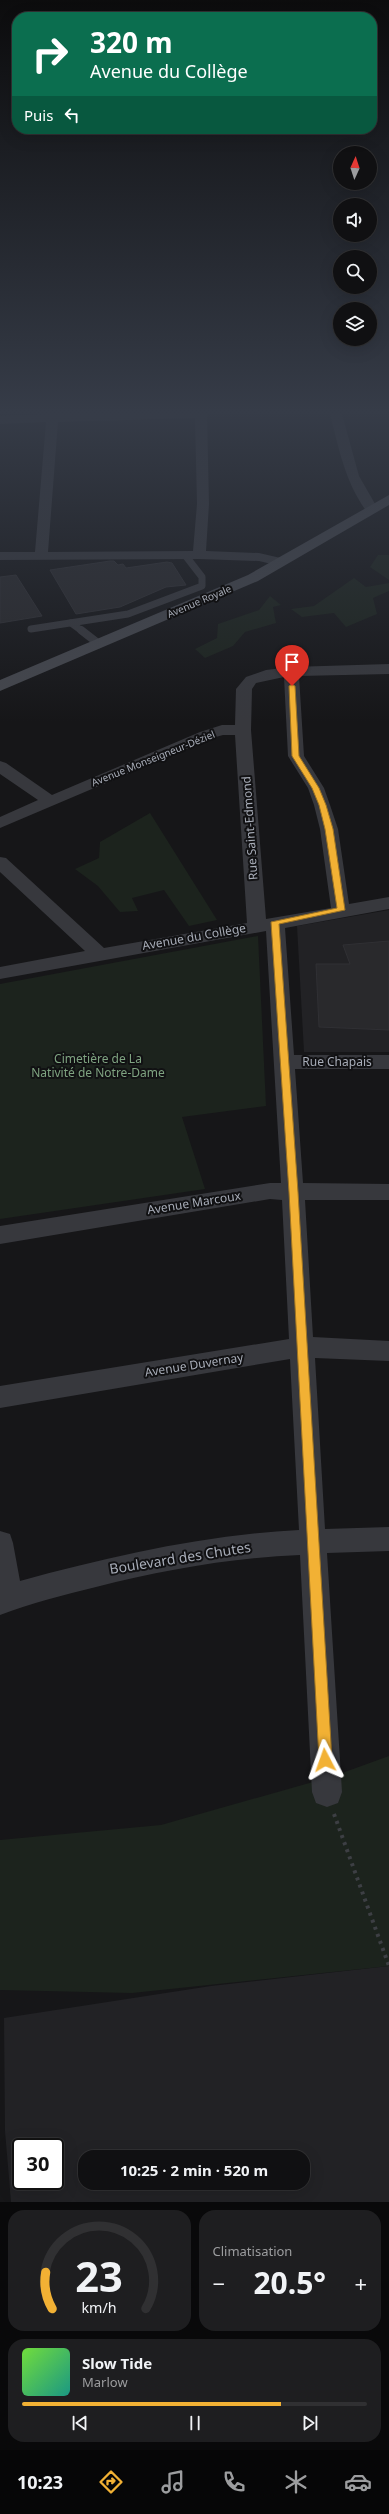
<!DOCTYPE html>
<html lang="fr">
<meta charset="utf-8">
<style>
:root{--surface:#101012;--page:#1e1e20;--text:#f1f3f6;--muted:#9c9d9f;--line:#303032;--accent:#f2b134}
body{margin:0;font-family:"Noto Sans",sans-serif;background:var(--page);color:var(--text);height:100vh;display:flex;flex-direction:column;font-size:15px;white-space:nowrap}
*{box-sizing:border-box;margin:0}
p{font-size:13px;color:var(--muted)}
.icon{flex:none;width:22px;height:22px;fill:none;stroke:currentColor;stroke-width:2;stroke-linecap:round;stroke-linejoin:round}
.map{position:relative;height:2202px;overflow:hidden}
.details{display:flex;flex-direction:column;gap:8px;padding:8px;background:#09090a;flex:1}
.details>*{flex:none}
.hud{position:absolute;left:12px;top:12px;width:365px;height:122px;border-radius:16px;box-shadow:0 4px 16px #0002,0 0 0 1px var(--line);background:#0b6e4f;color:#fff;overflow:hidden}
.needle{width:26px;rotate:3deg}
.fabs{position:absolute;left:333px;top:146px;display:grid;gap:8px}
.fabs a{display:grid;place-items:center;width:44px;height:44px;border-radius:50%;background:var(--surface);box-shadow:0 4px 16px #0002,0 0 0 1px var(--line);font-size:20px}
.speed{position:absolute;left:12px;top:2138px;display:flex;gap:8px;font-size:20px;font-weight:700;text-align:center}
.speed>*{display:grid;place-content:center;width:52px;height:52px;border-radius:50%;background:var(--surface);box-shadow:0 4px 16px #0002,0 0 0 1px var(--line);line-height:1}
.speed .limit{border:2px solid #111;border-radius:6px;background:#fff;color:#111}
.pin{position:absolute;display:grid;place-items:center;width:34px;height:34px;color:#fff;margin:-41px -17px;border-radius:50% 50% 50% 0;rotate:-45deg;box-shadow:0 0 4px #0007}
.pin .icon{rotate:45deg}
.me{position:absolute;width:44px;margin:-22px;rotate:356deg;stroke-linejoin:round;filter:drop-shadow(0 0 3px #0008)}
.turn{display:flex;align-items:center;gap:14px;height:84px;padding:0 12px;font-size:18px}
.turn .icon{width:52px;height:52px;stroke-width:2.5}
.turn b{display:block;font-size:28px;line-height:34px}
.then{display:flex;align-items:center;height:38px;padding:0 12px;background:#0003;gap:8px;font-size:15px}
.big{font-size:30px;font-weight:700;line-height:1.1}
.details .tile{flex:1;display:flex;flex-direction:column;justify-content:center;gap:6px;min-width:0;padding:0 14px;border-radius:16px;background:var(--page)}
.details .dial{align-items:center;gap:0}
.dial svg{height:104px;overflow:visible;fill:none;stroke:var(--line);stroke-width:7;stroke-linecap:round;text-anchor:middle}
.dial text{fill:var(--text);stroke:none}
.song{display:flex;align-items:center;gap:12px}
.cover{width:48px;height:48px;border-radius:6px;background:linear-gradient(135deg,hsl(100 70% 55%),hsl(170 70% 35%))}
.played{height:4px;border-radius:2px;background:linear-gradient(90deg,var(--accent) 75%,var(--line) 75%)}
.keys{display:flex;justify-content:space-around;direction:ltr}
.heat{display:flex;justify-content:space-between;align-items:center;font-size:22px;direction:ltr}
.details .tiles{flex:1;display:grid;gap:8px;grid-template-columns:1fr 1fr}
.tile:last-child{grid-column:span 2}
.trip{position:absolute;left:78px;top:2150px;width:232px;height:40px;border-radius:16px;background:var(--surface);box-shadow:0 4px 16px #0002,0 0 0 1px var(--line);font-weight:700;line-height:40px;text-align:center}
.menu{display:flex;height:64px;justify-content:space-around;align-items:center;background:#060607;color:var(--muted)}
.menu .icon{width:28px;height:28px}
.menu .active{color:var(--accent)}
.menu b{font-size:18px;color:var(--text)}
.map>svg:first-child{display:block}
.built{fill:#222225;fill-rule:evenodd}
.green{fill:#1c231d}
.building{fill:#29292c;stroke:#303034}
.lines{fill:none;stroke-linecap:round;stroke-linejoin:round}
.path{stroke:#3d3f44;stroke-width:4;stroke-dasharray:3 4.5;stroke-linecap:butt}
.lane-far1{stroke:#37383d;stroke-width:7}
.lane{stroke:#37383d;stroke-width:8}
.street{fill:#37383d;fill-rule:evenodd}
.secondary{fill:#45474d;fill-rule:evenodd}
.route{fill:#f2b134;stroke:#9d7322}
.labels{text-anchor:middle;stroke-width:4;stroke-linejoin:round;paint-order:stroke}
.far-street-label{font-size:10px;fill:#a8adb8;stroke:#111113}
.street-label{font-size:12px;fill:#a8adb8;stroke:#111113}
.park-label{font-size:12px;fill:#7fa381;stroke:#111113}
.near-street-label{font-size:14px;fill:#a8adb8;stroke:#111113}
</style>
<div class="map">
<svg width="389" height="2202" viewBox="0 0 389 2202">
<rect width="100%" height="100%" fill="#161618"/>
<g class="built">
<path d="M 389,910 L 389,1052 L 304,1052 L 297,926 Z"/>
<path d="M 389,1966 L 389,2202 L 11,2202 L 5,2131 L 4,2018 L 211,1986 ZM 21,2147 L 55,2147 L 55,2181 L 21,2181 ZM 85,2157 L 303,2157 L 303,2183 L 85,2183 Z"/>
</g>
<g class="green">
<path d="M 378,555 L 389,555 L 389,580 L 370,567 Z"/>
<path d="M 354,578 L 366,587 L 389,583 L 389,591 L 373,598 L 377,614 L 346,627 L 334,613 L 302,617 L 291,609 L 314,606 Z"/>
<path d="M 270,596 L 281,605 L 273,607 L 276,623 L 245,632 L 233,646 L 205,658 L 195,649 L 217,638 L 218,624 L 259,610 Z"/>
<path d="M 150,813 L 217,920 L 189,926 L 164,890 L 132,898 L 138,911 L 120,912 L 98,886 L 75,869 L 99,858 L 100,842 Z"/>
<path d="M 258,936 L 266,1106 L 182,1117 L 205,1189 L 0,1219 L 0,984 Z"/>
<path d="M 389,1756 L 389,1966 L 132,1993 L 0,1990 L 0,1840 L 161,1825 L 334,1776 Z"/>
</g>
<g class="building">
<path d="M 110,561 L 114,561 L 118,565 L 123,564 L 126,568 L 167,562 L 172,563 L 186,585 L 166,587 L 120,607 L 76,614 L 50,570 Z"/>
<path d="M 16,575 L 42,616 L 0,623 L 0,577 Z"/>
<path d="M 389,941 L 389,1030 L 319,1027 L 316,964 L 350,964 L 343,945 Z"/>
</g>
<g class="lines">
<path class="path" d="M 334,1814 L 389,1966"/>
<g class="lane-far1">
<path d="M 71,623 L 82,631"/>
<path d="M 31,629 L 128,614 L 202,586 L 202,577 L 185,555"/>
</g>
<path class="lane" d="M 81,630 L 99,644"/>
<g class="street">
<path d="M 47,414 L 207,414 L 209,504 L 206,551 L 259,553 L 285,559 L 287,562 L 280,566 L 259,561 L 199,559 L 0,560 L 0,552 L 35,552 L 46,422 L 0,424 L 0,416 ZM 195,418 L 197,504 L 193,551 L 48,552 L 58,422 Z"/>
<path d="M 330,414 L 342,414 L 359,476 L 378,509 L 377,512 L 367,512 C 345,482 339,449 330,414 Z"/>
<path d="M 389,664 L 389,674 L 299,676 L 304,756 L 324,788 L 330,805 L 338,829 L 349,904 L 389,897 L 389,909 L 285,928 L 294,1055 L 389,1055 L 389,1069 L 295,1069 L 303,1183 L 389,1184 L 389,1200 L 305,1200 L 313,1337 L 389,1341 L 389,1361 L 315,1358 L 325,1529 L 389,1527 L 389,1551 L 327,1553 L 342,1792 L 338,1803 L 327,1807 L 316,1803 L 312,1792 L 300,1555 C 231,1558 163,1570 96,1587 C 64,1595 31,1603 0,1615 L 0,1531 L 10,1534 L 13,1543 L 20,1581 C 112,1556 204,1535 299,1530 L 290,1359 L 0,1408 L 0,1386 L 289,1339 L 282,1200 L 270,1199 L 0,1244 L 0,1226 L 270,1183 L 281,1183 L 266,931 L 0,979 L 0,967 L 85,951 L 0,872 L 0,857 L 6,858 L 104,948 L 247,923 L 235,735 L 223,735 L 212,738 L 0,828 L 0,817 L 38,800 L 0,774 L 0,761 L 6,763 L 52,795 L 200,732 L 222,725 L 235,725 L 236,689 L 246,677 L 266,670 L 291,667 ZM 284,677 L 288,756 L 308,788 L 314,805 L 320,829 L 331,908 L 266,919 L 251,730 L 252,689 L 256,683 Z"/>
</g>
<path class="secondary" d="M 389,495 L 389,505 L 258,581 L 0,691 L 0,680 L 248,575 Z"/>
</g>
<linearGradient id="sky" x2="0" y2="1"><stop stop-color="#0c0c0d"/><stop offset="0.57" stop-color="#363c48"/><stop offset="1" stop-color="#363c48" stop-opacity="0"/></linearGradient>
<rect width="389" height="722" fill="url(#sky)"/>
<path class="route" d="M 292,684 L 295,686 L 299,756 L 319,788 L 326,805 L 333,829 L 345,910 L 279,924 L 298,1192 L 332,1760 L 330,1765 L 325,1767 L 321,1765 L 319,1760 L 289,1192 L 271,922 L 337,908 L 325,829 L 319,805 L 312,788 L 292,756 L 289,686 Z"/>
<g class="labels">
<g class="far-street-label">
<text transform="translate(199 601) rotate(-23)" y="4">Avenue Royale</text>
<text transform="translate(153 758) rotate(-22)" y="4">Avenue Monseigneur-Déziel</text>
</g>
<g class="street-label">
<text transform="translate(250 828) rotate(-94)" y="4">Rue Saint-Edmond</text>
<text transform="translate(194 937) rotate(-10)" y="4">Avenue du Collège</text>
<text x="337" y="1066">Rue Chapais</text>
<text transform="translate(194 1203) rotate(-9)" y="4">Avenue Marcoux</text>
<text transform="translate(194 1365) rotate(-9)" y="4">Avenue Duvernay</text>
</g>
<g class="park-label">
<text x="98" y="1063">Cimetière de La<tspan x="98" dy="14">Nativité de Notre-Dame</tspan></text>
</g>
<g class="near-street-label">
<text transform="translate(180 1558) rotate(-9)" y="5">Boulevard des Chutes</text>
</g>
</g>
</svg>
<div class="fabs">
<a><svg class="needle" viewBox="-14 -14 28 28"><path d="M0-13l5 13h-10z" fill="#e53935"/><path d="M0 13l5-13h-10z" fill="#9c9d9f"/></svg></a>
<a><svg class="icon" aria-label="sound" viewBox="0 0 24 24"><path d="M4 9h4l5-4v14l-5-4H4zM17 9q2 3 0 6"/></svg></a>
<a><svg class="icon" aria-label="search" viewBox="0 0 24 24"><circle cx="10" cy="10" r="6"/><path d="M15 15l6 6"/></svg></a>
<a><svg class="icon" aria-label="layers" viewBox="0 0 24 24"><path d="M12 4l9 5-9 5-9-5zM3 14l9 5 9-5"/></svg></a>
</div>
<div class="speed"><div class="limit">30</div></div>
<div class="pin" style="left:292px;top:686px;background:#d93025"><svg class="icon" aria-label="arrive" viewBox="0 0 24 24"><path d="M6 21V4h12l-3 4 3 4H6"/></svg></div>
<svg class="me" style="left:325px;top:1760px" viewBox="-20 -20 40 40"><path d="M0-17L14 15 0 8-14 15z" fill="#f2b134" stroke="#fff" stroke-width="4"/></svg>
<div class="trip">10:25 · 2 min · 520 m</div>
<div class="hud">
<div class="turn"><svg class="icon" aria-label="right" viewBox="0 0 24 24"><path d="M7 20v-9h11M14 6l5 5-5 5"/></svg><div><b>320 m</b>Avenue du Collège</div></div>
<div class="then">Puis<svg class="icon" aria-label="left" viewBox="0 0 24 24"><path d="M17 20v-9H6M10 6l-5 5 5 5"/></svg></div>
</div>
</div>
<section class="details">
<div class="tiles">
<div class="tile dial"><svg viewBox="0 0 100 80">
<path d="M14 69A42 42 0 1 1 86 69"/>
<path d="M14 69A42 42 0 0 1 9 41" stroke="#f2b134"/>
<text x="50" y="56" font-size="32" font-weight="700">23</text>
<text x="50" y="72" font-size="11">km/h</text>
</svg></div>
<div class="tile"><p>Climatisation</p>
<div class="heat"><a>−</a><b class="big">20.5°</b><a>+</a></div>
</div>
<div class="tile">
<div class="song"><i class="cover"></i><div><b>Slow Tide</b><p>Marlow</p></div></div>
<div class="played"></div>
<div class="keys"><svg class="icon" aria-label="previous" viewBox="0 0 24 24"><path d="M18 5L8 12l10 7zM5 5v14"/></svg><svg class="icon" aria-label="pause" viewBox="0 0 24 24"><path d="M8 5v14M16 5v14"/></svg><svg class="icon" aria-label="next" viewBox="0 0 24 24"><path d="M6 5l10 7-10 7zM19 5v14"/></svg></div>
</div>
</div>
</section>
<nav class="menu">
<b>10:23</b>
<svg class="icon active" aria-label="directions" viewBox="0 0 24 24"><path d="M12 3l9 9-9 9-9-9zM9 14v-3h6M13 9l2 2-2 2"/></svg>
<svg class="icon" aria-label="music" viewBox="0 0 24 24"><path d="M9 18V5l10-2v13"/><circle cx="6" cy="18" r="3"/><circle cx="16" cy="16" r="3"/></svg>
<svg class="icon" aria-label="phone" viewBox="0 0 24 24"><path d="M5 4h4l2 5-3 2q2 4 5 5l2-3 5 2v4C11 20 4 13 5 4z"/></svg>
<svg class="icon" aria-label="climate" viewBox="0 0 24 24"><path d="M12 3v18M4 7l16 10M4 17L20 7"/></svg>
<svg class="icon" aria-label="car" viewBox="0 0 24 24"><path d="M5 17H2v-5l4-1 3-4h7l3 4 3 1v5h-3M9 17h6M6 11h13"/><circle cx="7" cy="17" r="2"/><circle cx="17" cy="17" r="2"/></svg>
</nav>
